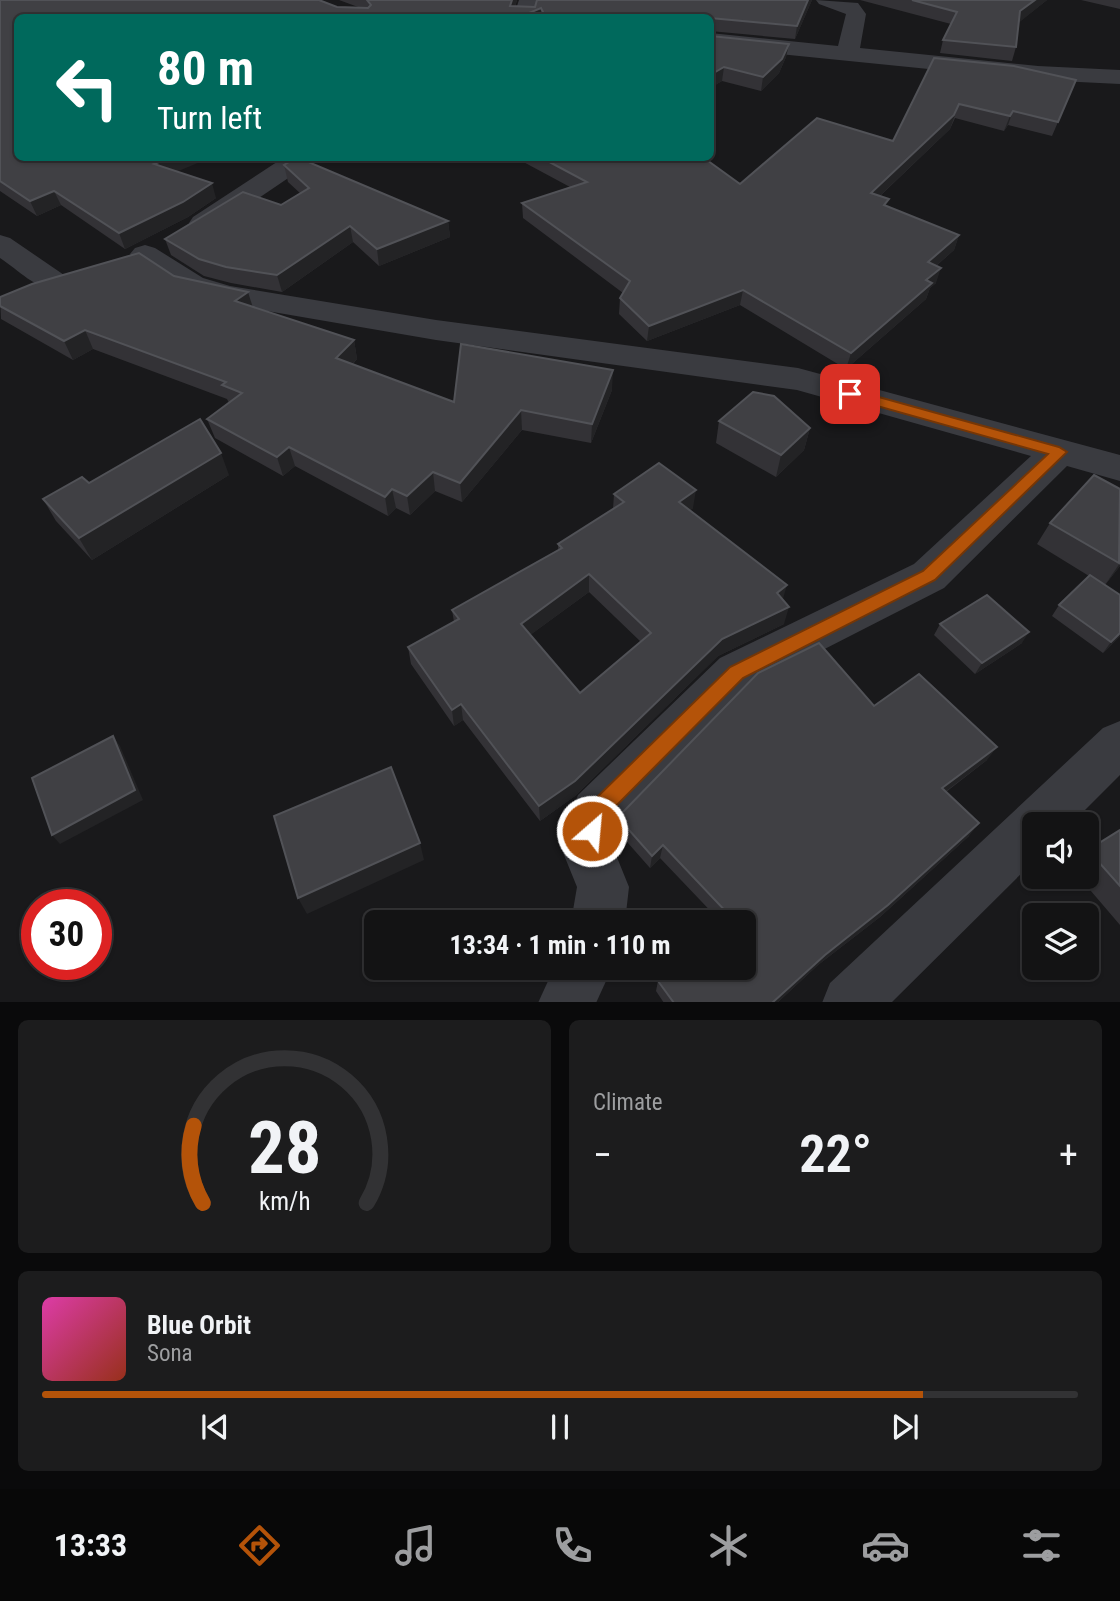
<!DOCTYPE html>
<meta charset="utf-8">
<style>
:root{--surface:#131314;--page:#1c1c1d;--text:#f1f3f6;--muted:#9d9ea0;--line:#323234;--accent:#b45309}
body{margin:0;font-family:"Roboto Condensed",sans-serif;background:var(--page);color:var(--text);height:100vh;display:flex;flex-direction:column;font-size:26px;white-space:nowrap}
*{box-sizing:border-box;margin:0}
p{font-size:23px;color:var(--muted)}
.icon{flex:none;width:38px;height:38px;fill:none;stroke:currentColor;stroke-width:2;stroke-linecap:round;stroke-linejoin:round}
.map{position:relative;height:1002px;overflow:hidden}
.panel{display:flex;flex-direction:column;gap:18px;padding:18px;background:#0a0a0b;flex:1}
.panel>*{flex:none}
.guide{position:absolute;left:14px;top:14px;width:700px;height:147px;border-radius:10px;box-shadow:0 2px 5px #0004,0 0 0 2px var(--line);background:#00695c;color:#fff;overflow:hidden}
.buttons{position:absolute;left:1022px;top:812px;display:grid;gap:14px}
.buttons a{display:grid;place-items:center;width:77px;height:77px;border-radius:10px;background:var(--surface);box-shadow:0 2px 5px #0004,0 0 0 2px var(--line);font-size:35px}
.speed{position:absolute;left:21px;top:889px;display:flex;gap:14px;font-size:35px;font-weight:700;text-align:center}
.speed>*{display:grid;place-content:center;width:91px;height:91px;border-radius:50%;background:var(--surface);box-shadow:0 2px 5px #0004,0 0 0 2px var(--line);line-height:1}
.speed .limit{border:10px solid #d22;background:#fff;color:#111}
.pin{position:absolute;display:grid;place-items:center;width:60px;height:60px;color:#fff;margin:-30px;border-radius:14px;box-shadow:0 4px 10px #0006}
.me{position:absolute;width:77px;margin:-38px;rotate:27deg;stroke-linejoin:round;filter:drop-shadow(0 0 5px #0008)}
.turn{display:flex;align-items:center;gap:24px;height:147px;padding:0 28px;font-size:32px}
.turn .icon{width:91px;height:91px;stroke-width:2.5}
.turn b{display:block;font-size:49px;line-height:60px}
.big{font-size:52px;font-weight:700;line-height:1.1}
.panel .card{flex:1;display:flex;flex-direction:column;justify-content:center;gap:10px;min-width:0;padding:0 24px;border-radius:10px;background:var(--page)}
.panel .dial{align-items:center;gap:0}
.dial svg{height:182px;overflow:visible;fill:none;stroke:var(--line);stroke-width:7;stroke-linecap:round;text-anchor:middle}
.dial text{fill:var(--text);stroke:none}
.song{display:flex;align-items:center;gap:21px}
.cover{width:84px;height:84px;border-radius:10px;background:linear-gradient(135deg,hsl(320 70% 55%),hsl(10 70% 35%))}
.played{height:7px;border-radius:4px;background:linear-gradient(90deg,var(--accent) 85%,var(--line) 85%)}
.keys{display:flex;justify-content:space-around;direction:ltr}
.heat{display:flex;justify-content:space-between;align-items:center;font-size:38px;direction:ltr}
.panel .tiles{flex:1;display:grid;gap:18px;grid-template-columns:1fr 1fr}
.card:last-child{grid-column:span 2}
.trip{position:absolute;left:364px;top:910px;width:392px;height:70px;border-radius:10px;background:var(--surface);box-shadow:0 2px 5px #0004,0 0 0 2px var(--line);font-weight:700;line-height:70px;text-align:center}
.menu{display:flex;height:112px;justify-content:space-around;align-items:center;background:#080808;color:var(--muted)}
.menu .icon{width:49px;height:49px}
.menu .current{color:var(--accent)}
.menu b{font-size:32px;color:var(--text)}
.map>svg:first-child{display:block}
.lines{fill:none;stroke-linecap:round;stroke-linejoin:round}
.minor{fill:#3a3b40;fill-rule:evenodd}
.wall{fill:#333236;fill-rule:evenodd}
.shaded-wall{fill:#232325}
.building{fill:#404044;stroke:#515257;stroke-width:2;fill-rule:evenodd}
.route{fill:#b45309;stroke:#753606;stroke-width:2}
</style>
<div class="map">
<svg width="1120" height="1003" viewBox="0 0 1120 1003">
<rect width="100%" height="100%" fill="#19191b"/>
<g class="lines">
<g class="minor">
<path d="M 519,0 L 539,0 L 534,18 L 513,18 Z"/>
<path d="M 816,0 L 858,3 L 866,14 L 860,48 L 1038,66 L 1120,70 L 1120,84 L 1038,80 L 710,47 L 710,33 L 838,46 L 846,14 L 819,4 Z"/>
<path d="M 283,158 L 313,158 L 309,164 L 213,229 L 203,232 L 193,229 L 189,223 L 193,217 Z"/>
<path d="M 0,235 L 10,238 L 67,277 L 71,283 L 67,289 C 42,296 20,271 0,258 Z"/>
<path d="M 145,245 L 155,248 L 203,278 L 230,286 L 436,320 L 798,368 L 1120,455 L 1120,481 L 1067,466 L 944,588 L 752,686 L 619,824 L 614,850 L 629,887 L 625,922 L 571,922 L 577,887 L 562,850 L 571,812 L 578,795 L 720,658 L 914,564 L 1031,456 L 797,390 L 436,340 L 226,304 L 181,292 L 135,260 L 130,254 L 135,248 Z"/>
<path d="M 1120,721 L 1120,775 L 1071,824 L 1034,824 L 1034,861 L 891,1003 L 822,1003 L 830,983 L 1103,728 Z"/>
<path d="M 554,968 L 612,968 L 596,1003 L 538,1003 Z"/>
</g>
</g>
<g class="wall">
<path d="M 0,0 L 358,7 L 339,0 L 517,0 L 515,7 L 535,7 L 812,0 L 795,39 L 710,31 L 710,18 L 18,18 L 176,171 L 216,198 L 188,217 L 125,249 L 61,205 L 37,216 L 0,191 Z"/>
<path d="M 860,0 L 1047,0 L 1019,22 L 1016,47 L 1012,61 L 940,53 L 943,40 L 951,24 Z"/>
<path d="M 1081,0 L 1120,0 L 1120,9 Z"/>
<path d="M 710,35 L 789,44 L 786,57 L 779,73 L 761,91 L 722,81 L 710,88 Z"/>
<path d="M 934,58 L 1076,80 L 1052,136 L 1008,125 L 1004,131 L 955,118 L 950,129 L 880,196 L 887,207 L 959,235 L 954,250 L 936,266 L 936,283 L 930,288 L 926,299 L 846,369 L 740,305 L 647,341 L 619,314 L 620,298 L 623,293 L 523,218 L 522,203 L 570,187 L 516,158 L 704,158 L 740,184 L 893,141 Z"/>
<path d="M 284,165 L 448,221 L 450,237 L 379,266 L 353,242 L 282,292 L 231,283 L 204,276 L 171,255 L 165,239 L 281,205 L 301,194 L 288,182 Z"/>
<path d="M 0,297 L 252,307 L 354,340 L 357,359 L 353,364 L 454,402 L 612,390 L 591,443 L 522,430 L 462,502 L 435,491 L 410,515 L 396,508 L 388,516 L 295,466 L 283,476 L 215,438 L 207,419 L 229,403 L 227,399 L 93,349 L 73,360 L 1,319 Z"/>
<path d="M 719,421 L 810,428 L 804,450 L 776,477 L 716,443 Z"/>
<path d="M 229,475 L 92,560 L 56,521 L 43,499 Z"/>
<path d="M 1094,475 L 1120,566 L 1105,585 L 1120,595 L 1120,636 L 1103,653 L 1052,616 L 1059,605 L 1089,576 L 1037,544 L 1050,523 Z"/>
<path d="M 614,494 L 693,508 L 689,511 L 782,599 L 784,624 L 718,656 L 575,796 L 540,821 L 463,720 L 454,726 L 411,664 L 408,647 L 454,622 L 452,610 L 558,550 L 558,544 L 613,509 ZM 589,592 L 641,642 L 580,693 L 530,635 Z"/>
<path d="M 940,624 L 1022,643 L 975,674 L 934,635 Z"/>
<path d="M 874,706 L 987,760 L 946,792 L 969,836 L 880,917 L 818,965 L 777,1003 L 664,1003 L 656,991 L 658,981 L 744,922 L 721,922 L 660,858 L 650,868 L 620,834 L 621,821 Z"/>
<path d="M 1120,830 L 1120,925 L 1079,877 L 1087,877 L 1087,851 Z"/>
</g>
<g class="shaded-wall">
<path d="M 512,0 L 517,0 L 511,18 L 510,6 Z"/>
<path d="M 808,0 L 812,0 L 795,39 L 797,26 Z"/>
<path d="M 1035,0 L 1047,0 L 1016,25 L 1020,11 Z"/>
<path d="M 541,8 L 541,18 L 517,18 Z"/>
<path d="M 789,44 L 786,57 L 779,73 L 761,91 L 763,77 Z"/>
<path d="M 724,67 L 722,81 L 710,88 L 710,75 Z"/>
<path d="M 959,104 L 950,129 L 867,208 L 871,193 Z"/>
<path d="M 1013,111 L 1008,125 L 1004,131 L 1010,116 Z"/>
<path d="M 169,158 L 210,158 L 159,179 L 154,164 Z"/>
<path d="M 212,183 L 216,198 L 188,217 L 125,249 L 119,233 Z"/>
<path d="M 54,191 L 61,205 L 37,216 L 30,201 Z"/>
<path d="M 448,221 L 450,237 L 379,266 L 377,249 Z"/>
<path d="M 350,226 L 353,242 L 282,292 L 277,275 Z"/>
<path d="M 959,235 L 954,250 L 923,277 L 928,262 Z"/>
<path d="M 941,268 L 936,283 L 930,288 L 926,299 L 846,369 L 851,353 L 926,280 Z"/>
<path d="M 743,290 L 740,305 L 647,341 L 649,326 Z"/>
<path d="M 248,292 L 254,311 L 235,301 Z"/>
<path d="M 85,330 L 93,349 L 73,360 L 64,341 Z"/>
<path d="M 354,340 L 357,359 L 340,377 L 336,358 Z"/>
<path d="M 613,370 L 612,390 L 591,443 L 592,424 Z"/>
<path d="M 521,410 L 522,430 L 462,502 L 460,483 Z"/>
<path d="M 810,428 L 804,450 L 776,477 L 781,455 Z"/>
<path d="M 289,447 L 295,466 L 283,476 L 277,457 Z"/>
<path d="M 221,453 L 229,475 L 92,560 L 79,538 Z"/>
<path d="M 433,472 L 435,491 L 410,515 L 407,496 Z"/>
<path d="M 392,489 L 396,508 L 388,516 L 385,497 Z"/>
<path d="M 696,490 L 693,508 L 676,520 L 679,502 Z"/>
<path d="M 1120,563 L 1120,566 L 1105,585 Z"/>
<path d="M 589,574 L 589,592 L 522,641 L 521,624 Z"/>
<path d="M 787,585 L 782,602 L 777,593 Z"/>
<path d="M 789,607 L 784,624 L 718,656 L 575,796 L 540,821 L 539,806 L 722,639 Z"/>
<path d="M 1029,632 L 1022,643 L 975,674 L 982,663 Z"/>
<path d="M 1120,633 L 1120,636 L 1103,653 L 1111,642 Z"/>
<path d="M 461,704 L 463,720 L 454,726 L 452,710 Z"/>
<path d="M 113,736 L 120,746 L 143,800 L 60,844 L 52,835 Z"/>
<path d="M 997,747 L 987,760 L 933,801 L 942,788 Z"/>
<path d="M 979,823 L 969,836 L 880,917 L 818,965 L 777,1003 L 772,1003 L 825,955 Z"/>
<path d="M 420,843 L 424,860 L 307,914 L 298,898 Z"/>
<path d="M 663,845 L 660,858 L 650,868 L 652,856 Z"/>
</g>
<g class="building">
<path d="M 0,0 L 319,0 L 337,7 L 368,8 L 371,5 L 367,0 L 512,0 L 510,6 L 535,7 L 537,0 L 808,0 L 797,26 L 710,18 L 546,18 L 541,8 L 517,18 L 18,18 L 18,158 L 169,158 L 154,164 L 212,183 L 183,202 L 119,233 L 54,191 L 30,201 L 0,181 Z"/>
<path d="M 912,0 L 1035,0 L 1020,11 L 1016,47 L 943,40 L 957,12 Z"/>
<path d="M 710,35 L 711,36 L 789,44 L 782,59 L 763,77 L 724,67 L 710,75 Z"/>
<path d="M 934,58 L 1014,66 L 1076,80 L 1058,122 L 1013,111 L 1010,116 L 959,104 L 954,115 L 871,193 L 889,199 L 884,205 L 959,235 L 928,262 L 941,268 L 926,280 L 932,283 L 851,353 L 743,290 L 649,326 L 620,298 L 630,281 L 522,203 L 587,182 L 542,158 L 704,158 L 740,184 L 817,118 L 893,141 Z"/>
<path d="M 296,158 L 299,158 L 448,221 L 377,249 L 350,226 L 277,275 L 226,267 L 199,259 L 165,239 L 243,192 L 281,205 L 309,188 L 284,165 Z"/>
<path d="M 139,253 L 174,276 L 248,292 L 235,301 L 354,340 L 336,358 L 454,402 L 461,344 L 613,370 L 592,424 L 521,410 L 460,483 L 433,472 L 407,496 L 392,489 L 385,497 L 289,447 L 277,457 L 207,419 L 242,393 L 222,385 L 226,382 L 85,330 L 64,341 L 0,306 L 0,297 L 32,284 Z"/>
<path d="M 753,392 L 774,396 L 810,428 L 781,455 L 719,421 Z"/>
<path d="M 200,419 L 221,453 L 79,538 L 43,499 L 82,477 L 89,483 Z"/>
<path d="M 659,463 L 696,490 L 679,502 L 787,585 L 777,593 L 789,607 L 722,639 L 575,781 L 539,806 L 461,704 L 452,710 L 408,647 L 459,619 L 452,610 L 562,548 L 558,544 L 624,502 L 614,494 ZM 589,574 L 651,633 L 580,693 L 521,624 Z"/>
<path d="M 1094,475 L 1120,489 L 1119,563 L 1050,523 Z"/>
<path d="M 1090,575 L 1120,595 L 1120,633 L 1111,642 L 1059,605 Z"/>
<path d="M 987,595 L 1029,632 L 982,663 L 940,624 Z"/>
<path d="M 819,643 L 874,706 L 919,674 L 997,747 L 942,788 L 979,823 L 888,905 L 825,955 L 772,1003 L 674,1003 L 658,981 L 674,968 L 744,968 L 744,922 L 728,922 L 733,919 L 663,845 L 652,856 L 621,821 L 623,812 L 758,673 Z"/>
<path d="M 113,736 L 135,790 L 52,835 L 32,778 Z"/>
<path d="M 391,767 L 420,843 L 298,898 L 274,816 Z"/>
<path d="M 1120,830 L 1120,886 L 1088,850 Z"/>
</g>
<path class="route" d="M 850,389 L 1059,447 L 1067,452 L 935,580 L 743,678 L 605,817 L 599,838 L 592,841 L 585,838 L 582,831 L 589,805 L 730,667 L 923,571 L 1048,454 L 845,397 L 845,390 Z"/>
</svg>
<div class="buttons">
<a><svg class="icon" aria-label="sound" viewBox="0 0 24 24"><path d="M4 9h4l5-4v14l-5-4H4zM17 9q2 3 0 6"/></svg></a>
<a><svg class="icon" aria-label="layers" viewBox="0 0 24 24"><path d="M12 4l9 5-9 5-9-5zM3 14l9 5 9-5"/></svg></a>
</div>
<div class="speed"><div class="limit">30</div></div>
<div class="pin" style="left:850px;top:394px;background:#d93025"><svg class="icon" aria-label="arrive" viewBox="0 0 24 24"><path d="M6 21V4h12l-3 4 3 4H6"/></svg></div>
<svg class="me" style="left:592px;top:831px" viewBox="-20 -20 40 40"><circle r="17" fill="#b45309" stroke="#fff" stroke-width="3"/><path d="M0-11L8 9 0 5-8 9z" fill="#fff"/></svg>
<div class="trip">13:34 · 1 min · 110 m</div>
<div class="guide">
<div class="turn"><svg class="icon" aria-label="left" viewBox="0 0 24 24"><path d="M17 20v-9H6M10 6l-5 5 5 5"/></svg><div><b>80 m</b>Turn left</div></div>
</div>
</div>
<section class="panel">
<div class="tiles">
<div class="card dial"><svg viewBox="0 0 100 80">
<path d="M14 69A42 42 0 1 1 86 69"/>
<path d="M14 69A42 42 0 0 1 10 35" stroke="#b45309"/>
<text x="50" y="56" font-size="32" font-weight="700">28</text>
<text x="50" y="72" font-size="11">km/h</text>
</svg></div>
<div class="card"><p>Climate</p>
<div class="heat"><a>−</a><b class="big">22°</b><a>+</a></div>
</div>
<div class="card">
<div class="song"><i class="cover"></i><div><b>Blue Orbit</b><p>Sona</p></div></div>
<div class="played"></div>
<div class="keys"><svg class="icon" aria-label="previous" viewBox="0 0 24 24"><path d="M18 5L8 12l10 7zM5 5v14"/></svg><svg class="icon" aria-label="pause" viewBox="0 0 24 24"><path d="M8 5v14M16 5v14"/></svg><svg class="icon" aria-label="next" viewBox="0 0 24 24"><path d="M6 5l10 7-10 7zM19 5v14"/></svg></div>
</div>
</div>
</section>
<nav class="menu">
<b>13:33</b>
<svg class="icon current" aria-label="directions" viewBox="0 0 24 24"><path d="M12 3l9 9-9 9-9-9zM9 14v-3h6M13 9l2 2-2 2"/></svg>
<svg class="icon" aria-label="music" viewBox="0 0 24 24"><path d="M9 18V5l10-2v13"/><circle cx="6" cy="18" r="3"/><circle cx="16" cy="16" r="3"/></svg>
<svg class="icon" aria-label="phone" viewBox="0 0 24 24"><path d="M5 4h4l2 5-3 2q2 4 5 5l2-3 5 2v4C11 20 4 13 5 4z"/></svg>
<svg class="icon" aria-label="climate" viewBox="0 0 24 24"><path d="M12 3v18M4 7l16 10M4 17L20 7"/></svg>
<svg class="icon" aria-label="car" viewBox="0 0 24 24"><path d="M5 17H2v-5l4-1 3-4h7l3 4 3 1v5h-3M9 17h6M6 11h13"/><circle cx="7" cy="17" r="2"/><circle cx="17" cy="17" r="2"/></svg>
<svg class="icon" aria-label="filters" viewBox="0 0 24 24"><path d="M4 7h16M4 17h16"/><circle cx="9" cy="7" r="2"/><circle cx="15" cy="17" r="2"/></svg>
</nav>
